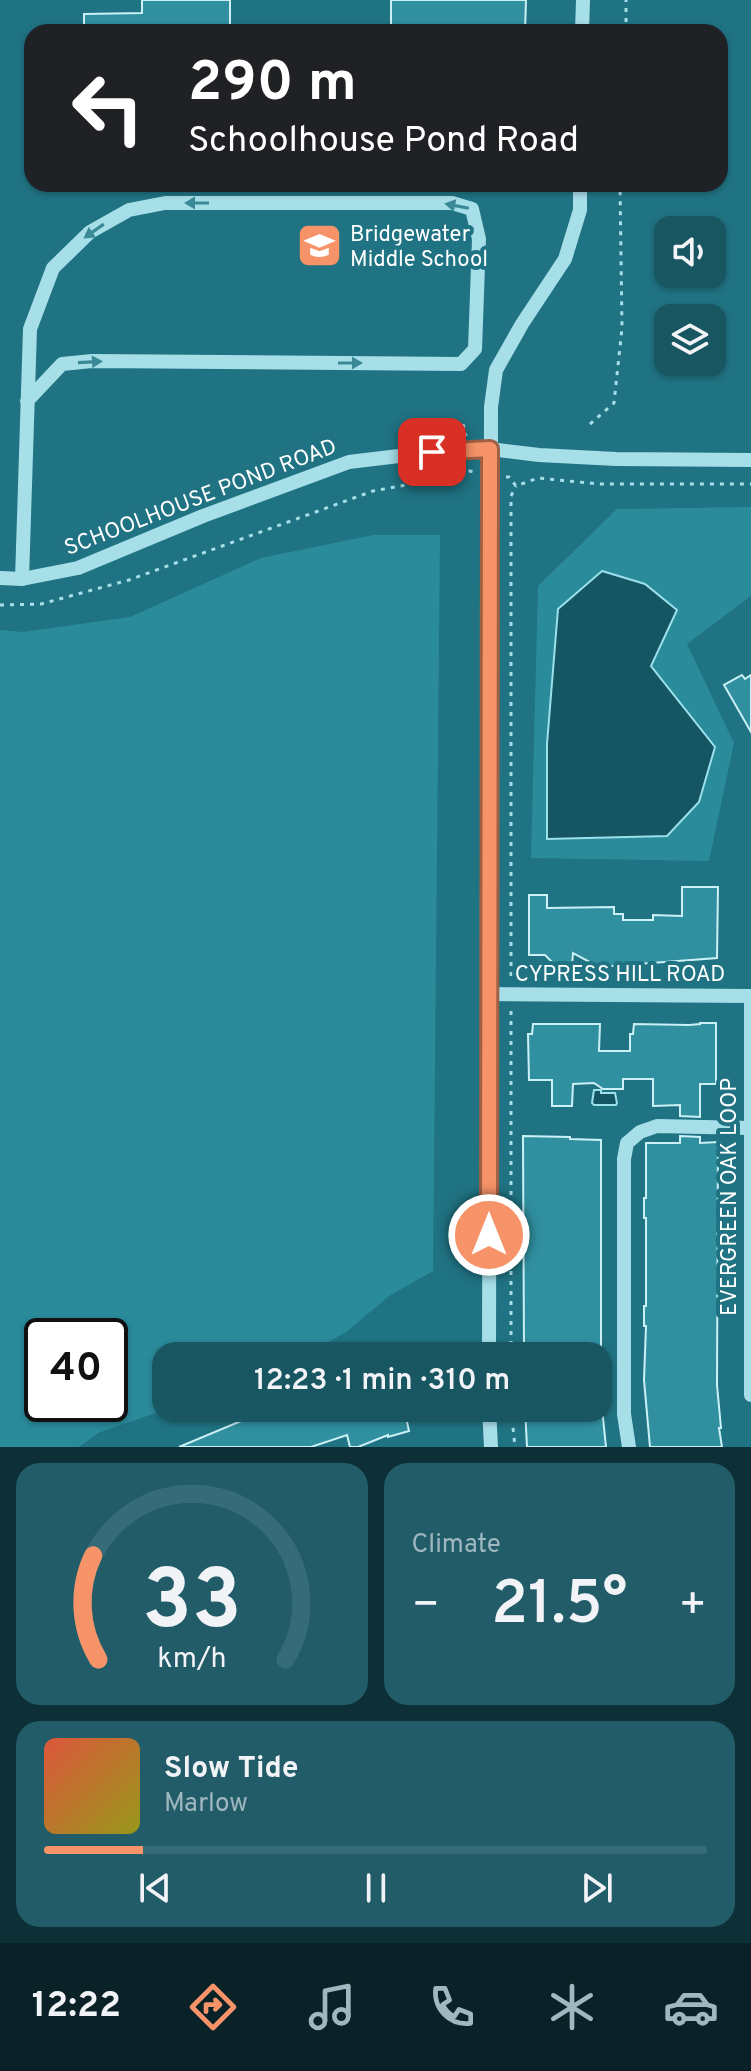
<!DOCTYPE html>
<meta charset="utf-8">
<style>
:root{--surface:#185662;--page:#215c68;--text:#f1f3f6;--muted:#9fb7be;--line:#366c77;--accent:#f69368}
body{margin:0;font-family:Overpass,sans-serif;background:var(--page);color:var(--text);height:100vh;display:flex;flex-direction:column;font-size:30px;white-space:nowrap}
*{box-sizing:border-box;margin:0}
p{font-size:26px;color:var(--muted)}
.icon{flex:none;width:44px;height:44px;fill:none;stroke:currentColor;stroke-width:2;stroke-linecap:round;stroke-linejoin:round}
.map{position:relative;height:1447px;overflow:hidden}
.details{display:flex;flex-direction:column;gap:16px;padding:16px;background:#0d2f36;flex:1}
.details>*{flex:none}
.banner{position:absolute;left:24px;top:24px;width:704px;height:168px;border-radius:24px;box-shadow:0 2px 6px #0004;background:#202124;color:#fff;overflow:hidden}
.tools{position:absolute;left:654px;top:216px;display:grid;gap:16px}
.tools a{display:grid;place-items:center;width:72px;height:72px;border-radius:16px;background:var(--surface);box-shadow:0 2px 6px #0004;font-size:40px}
.speed{position:absolute;left:24px;top:1318px;display:flex;gap:16px;font-size:40px;font-weight:700;text-align:center}
.speed>*{display:grid;place-content:center;width:104px;height:104px;border-radius:50%;background:var(--surface);box-shadow:0 2px 6px #0004;line-height:1}
.speed .limit{border:4px solid #111;border-radius:12px;background:#fff;color:#111}
.pin{position:absolute;display:grid;place-items:center;width:68px;height:68px;color:#fff;margin:-34px;border-radius:16px;box-shadow:0 4px 12px #0006}
.me{position:absolute;width:88px;margin:-44px;rotate:0deg;stroke-linejoin:round;filter:drop-shadow(0 0 6px #0008)}
.turn{display:flex;align-items:center;gap:28px;height:168px;padding:0 32px;font-size:36px}
.turn .icon{width:104px;height:104px;stroke-width:2.5}
.turn b{display:block;font-size:56px;line-height:68px}
.big{font-size:60px;font-weight:600;line-height:1.1}
.details .widget{flex:1;display:flex;flex-direction:column;justify-content:center;gap:12px;min-width:0;padding:0 28px;border-radius:24px;background:var(--page)}
.details .dial{align-items:center;gap:0}
.dial svg{height:208px;overflow:visible;fill:none;stroke:var(--line);stroke-width:7;stroke-linecap:round;text-anchor:middle}
.dial text{fill:var(--text);stroke:none}
.song{display:flex;align-items:center;gap:24px}
.cover{width:96px;height:96px;border-radius:12px;background:linear-gradient(135deg,hsl(10 70% 55%),hsl(60 70% 35%))}
.played{height:8px;border-radius:4px;background:linear-gradient(90deg,var(--accent) 15%,var(--line) 15%)}
.keys{display:flex;justify-content:space-around;direction:ltr}
.heat{display:flex;justify-content:space-between;align-items:center;font-size:44px;direction:ltr}
.details .tiles{flex:1;display:grid;gap:16px;grid-template-columns:1fr 1fr}
.widget:last-child{grid-column:span 2}
.trip{position:absolute;left:152px;top:1342px;width:460px;height:80px;border-radius:24px;background:var(--surface);box-shadow:0 2px 6px #0004;font-weight:600;line-height:80px;text-align:center}
.dock{display:flex;height:128px;justify-content:space-around;align-items:center;background:#0a2227;color:var(--muted)}
.dock .icon{width:56px;height:56px}
.dock .on{color:var(--accent)}
.dock b{font-size:36px;color:var(--text)}
.map>svg:first-child{display:block}
.green{fill:#2a8b9b;fill-rule:evenodd}
.water{fill:#165562;stroke:#9be0ea;stroke-width:2}
.building{fill:#3090a0;stroke:#cbf1f7;stroke-width:2}
.lines{fill:none;stroke-linecap:round;stroke-linejoin:round}
.path{stroke:#a7dfe9;stroke-width:3;stroke-dasharray:4 6;stroke-linecap:butt}
.minor{stroke:#a7dfe9;stroke-width:14}
.oneway{fill:#3b8997}
.route-casing{stroke:#a06044;stroke-width:20}
.route{stroke:#f69368;stroke-width:14}
.labels{text-anchor:middle;stroke-width:8;stroke-linejoin:round;paint-order:stroke}
.poi-label{font-size:22px;fill:#fff;stroke:#207383;text-anchor:start}
.street-label{font-size:22px;fill:#fff;stroke:#207383}
</style>
<div class="map">
<svg width="751" height="1447" viewBox="0 0 751 1447">
<rect width="100%" height="100%" fill="#207383"/>
<g class="green">
<path d="M 751,507 L 751,596 L 687,644 L 734,743 L 709,861 L 531,858 L 538,586 L 617,509 Z"/>
<path d="M 373,535 L 440,535 L 433,1271 L 389,1296 L 345,1333 L 300,1356 L 166,1356 L 166,1408 L 170,1408 L 98,1433 L 79,1447 L 0,1447 L 0,630 L 23,632 L 130,617 L 261,558 ZM 42,1336 L 110,1336 L 110,1404 L 42,1404 Z"/>
</g>
<g class="water">
<path d="M 602,571 L 645,584 L 677,610 L 651,666 L 715,747 L 699,802 L 667,836 L 547,839 L 547,744 L 558,609 Z"/>
<path d="M 594,1090 L 601,1090 L 601,1093 L 615,1093 L 617,1103 L 616,1105 L 594,1105 L 592,1103 Z"/>
</g>
<g class="building">
<path d="M 142,0 L 230,0 L 230,32 L 84,32 L 84,14 L 142,13 Z"/>
<path d="M 391,0 L 526,0 L 525,32 L 391,32 Z"/>
<path d="M 742,675 L 745,679 L 751,675 L 751,732 L 724,685 Z"/>
<path d="M 682,887 L 718,887 L 717,958 L 599,967 L 573,953 L 572,966 L 557,967 L 545,955 L 529,955 L 529,895 L 547,895 L 547,908 L 614,907 L 614,914 L 623,914 L 623,920 L 653,920 L 653,915 L 682,916 Z"/>
<path d="M 700,1023 L 716,1023 L 716,1084 L 700,1084 L 700,1117 L 680,1116 L 680,1105 L 653,1106 L 653,1079 L 623,1079 L 623,1089 L 603,1089 L 594,1083 L 573,1084 L 572,1106 L 552,1106 L 552,1080 L 529,1080 L 528,1034 L 532,1034 L 533,1024 L 600,1024 L 599,1051 L 630,1051 L 630,1034 L 633,1034 L 634,1024 L 689,1025 L 700,1024 Z"/>
<path d="M 523,1136 L 570,1137 L 570,1139 L 601,1140 L 601,1352 L 524,1354 Z"/>
<path d="M 680,1136 L 700,1137 L 700,1143 L 718,1142 L 717,1385 L 721,1428 L 719,1428 L 722,1447 L 650,1447 L 644,1380 L 646,1326 L 644,1326 L 644,1306 L 646,1306 L 646,1218 L 644,1218 L 644,1198 L 646,1198 L 646,1143 L 680,1143 Z"/>
<path d="M 242,1408 L 404,1408 L 409,1431 L 388,1437 L 388,1435 L 358,1447 L 350,1447 L 347,1435 L 311,1447 L 179,1447 L 246,1419 Z"/>
<path d="M 525,1408 L 602,1408 L 606,1447 L 527,1447 Z"/>
</g>
<g class="lines">
<g class="path">
<path d="M 626,32 L 626,0"/>
<path d="M 463,424 L 466,436"/>
<path d="M 590,424 L 614,403 L 622,328 L 620,184"/>
<path d="M 506,477 L 509,477 L 516,486 L 538,478 L 599,484 L 751,484"/>
<path d="M 0,605 L 41,604 L 129,580 L 373,491 L 462,475 L 469,471 L 475,472"/>
<path d="M 511,976 L 511,496 L 516,486"/>
<path d="M 511,1011 L 511,1356"/>
<path d="M 511,1408 L 515,1447"/>
</g>
<g class="minor">
<path d="M 582,32 L 583,0"/>
<path d="M 0,578 L 22,579 L 78,568 L 203,516 L 349,462 L 432,452 L 490,449 L 539,455 L 616,459 L 751,460"/>
<path d="M 22,579 L 30,329 L 53,268 L 90,232 L 129,210 L 165,203 L 452,203 L 472,209 L 479,239 L 475,349 L 461,364 L 92,361 L 62,364 L 27,401"/>
<path d="M 489,994 L 751,996"/>
<path d="M 751,998 L 751,1395"/>
<path d="M 489,1356 L 491,407 L 496,370 L 522,324 L 565,259 L 580,210 L 580,184"/>
<path d="M 489,1408 L 491,1447"/>
<path d="M 629,1447 L 624,1414 L 624,1159 L 627,1143 L 640,1132 L 657,1126 L 750,1128"/>
</g>
</g>
<defs><path id="oneway-solid" d="M-6-.8H1V-3.2L6.5 0L1 3.2V.8H-6Z" transform="scale(2)"/></defs>
<g class="oneway">
<use href="#oneway-solid" transform="translate(197 203) rotate(-180)"/>
<use href="#oneway-solid" transform="translate(457 206) rotate(-169)"/>
<use href="#oneway-solid" transform="translate(94 231) rotate(145)"/>
<use href="#oneway-solid" transform="translate(90 362) rotate(-3)"/>
<use href="#oneway-solid" transform="translate(350 363)"/>
</g>
<g class="lines">
<defs>
<path id="route" d="M 432,452 L 490,449 L 489,1235"/>
</defs>
<use href="#route" class="route-casing"/>
<use href="#route" class="route"/>
</g>
<defs>
<symbol id="school-square" viewBox="-11 -11 22 22"><rect x="-9" y="-9" width="18" height="18" rx="4" fill="#f69368" stroke="#207383"/><path d="M0-5L7-2L0 1L-7-2ZM-4 1L0 2.5L4 1V4Q0 6-4 4Z" fill="#fff"/></symbol>
</defs>
<g fill-rule="evenodd">
<use href="#school-square" x="294" y="220" width="51" height="51"/>
</g>
<g class="labels">
<g class="poi-label">
<text x="350" y="241">Bridgewater<tspan x="350" dy="25">Middle School</tspan></text>
</g>
<g class="street-label">
<text transform="translate(200 496) rotate(-21)" y="8">SCHOOLHOUSE POND ROAD</text>
<text x="620" y="981">CYPRESS HILL ROAD</text>
<text transform="translate(728 1197) rotate(-90)" y="8">EVERGREEN OAK LOOP</text>
</g>
</g>
</svg>
<div class="tools">
<a><svg class="icon" aria-label="sound" viewBox="0 0 24 24"><path d="M4 9h4l5-4v14l-5-4H4zM17 9q2 3 0 6"/></svg></a>
<a><svg class="icon" aria-label="layers" viewBox="0 0 24 24"><path d="M12 4l9 5-9 5-9-5zM3 14l9 5 9-5"/></svg></a>
</div>
<div class="speed"><div class="limit">40</div></div>
<div class="pin" style="left:432px;top:452px;background:#d93025"><svg class="icon" aria-label="arrive" viewBox="0 0 24 24"><path d="M6 21V4h12l-3 4 3 4H6"/></svg></div>
<svg class="me" style="left:489px;top:1235px" viewBox="-20 -20 40 40"><circle r="17" fill="#f69368" stroke="#fff" stroke-width="3"/><path d="M0-11L8 9 0 5-8 9z" fill="#fff"/></svg>
<div class="trip">12:23 · 1 min · 310 m</div>
<div class="banner">
<div class="turn"><svg class="icon" aria-label="left" viewBox="0 0 24 24"><path d="M17 20v-9H6M10 6l-5 5 5 5"/></svg><div><b>290 m</b>Schoolhouse Pond Road</div></div>
</div>
</div>
<section class="details">
<div class="tiles">
<div class="widget dial"><svg viewBox="0 0 100 80">
<path d="M14 69A42 42 0 1 1 86 69"/>
<path d="M14 69A42 42 0 0 1 12 29" stroke="#f69368"/>
<text x="50" y="56" font-size="32" font-weight="700">33</text>
<text x="50" y="72" font-size="11">km/h</text>
</svg></div>
<div class="widget"><p>Climate</p>
<div class="heat"><a>−</a><b class="big">21.5°</b><a>+</a></div>
</div>
<div class="widget">
<div class="song"><i class="cover"></i><div><b>Slow Tide</b><p>Marlow</p></div></div>
<div class="played"></div>
<div class="keys"><svg class="icon" aria-label="previous" viewBox="0 0 24 24"><path d="M18 5L8 12l10 7zM5 5v14"/></svg><svg class="icon" aria-label="pause" viewBox="0 0 24 24"><path d="M8 5v14M16 5v14"/></svg><svg class="icon" aria-label="next" viewBox="0 0 24 24"><path d="M6 5l10 7-10 7zM19 5v14"/></svg></div>
</div>
</div>
</section>
<nav class="dock">
<b>12:22</b>
<svg class="icon on" aria-label="directions" viewBox="0 0 24 24"><path d="M12 3l9 9-9 9-9-9zM9 14v-3h6M13 9l2 2-2 2"/></svg>
<svg class="icon" aria-label="music" viewBox="0 0 24 24"><path d="M9 18V5l10-2v13"/><circle cx="6" cy="18" r="3"/><circle cx="16" cy="16" r="3"/></svg>
<svg class="icon" aria-label="phone" viewBox="0 0 24 24"><path d="M5 4h4l2 5-3 2q2 4 5 5l2-3 5 2v4C11 20 4 13 5 4z"/></svg>
<svg class="icon" aria-label="climate" viewBox="0 0 24 24"><path d="M12 3v18M4 7l16 10M4 17L20 7"/></svg>
<svg class="icon" aria-label="car" viewBox="0 0 24 24"><path d="M5 17H2v-5l4-1 3-4h7l3 4 3 1v5h-3M9 17h6M6 11h13"/><circle cx="7" cy="17" r="2"/><circle cx="17" cy="17" r="2"/></svg>
</nav>
